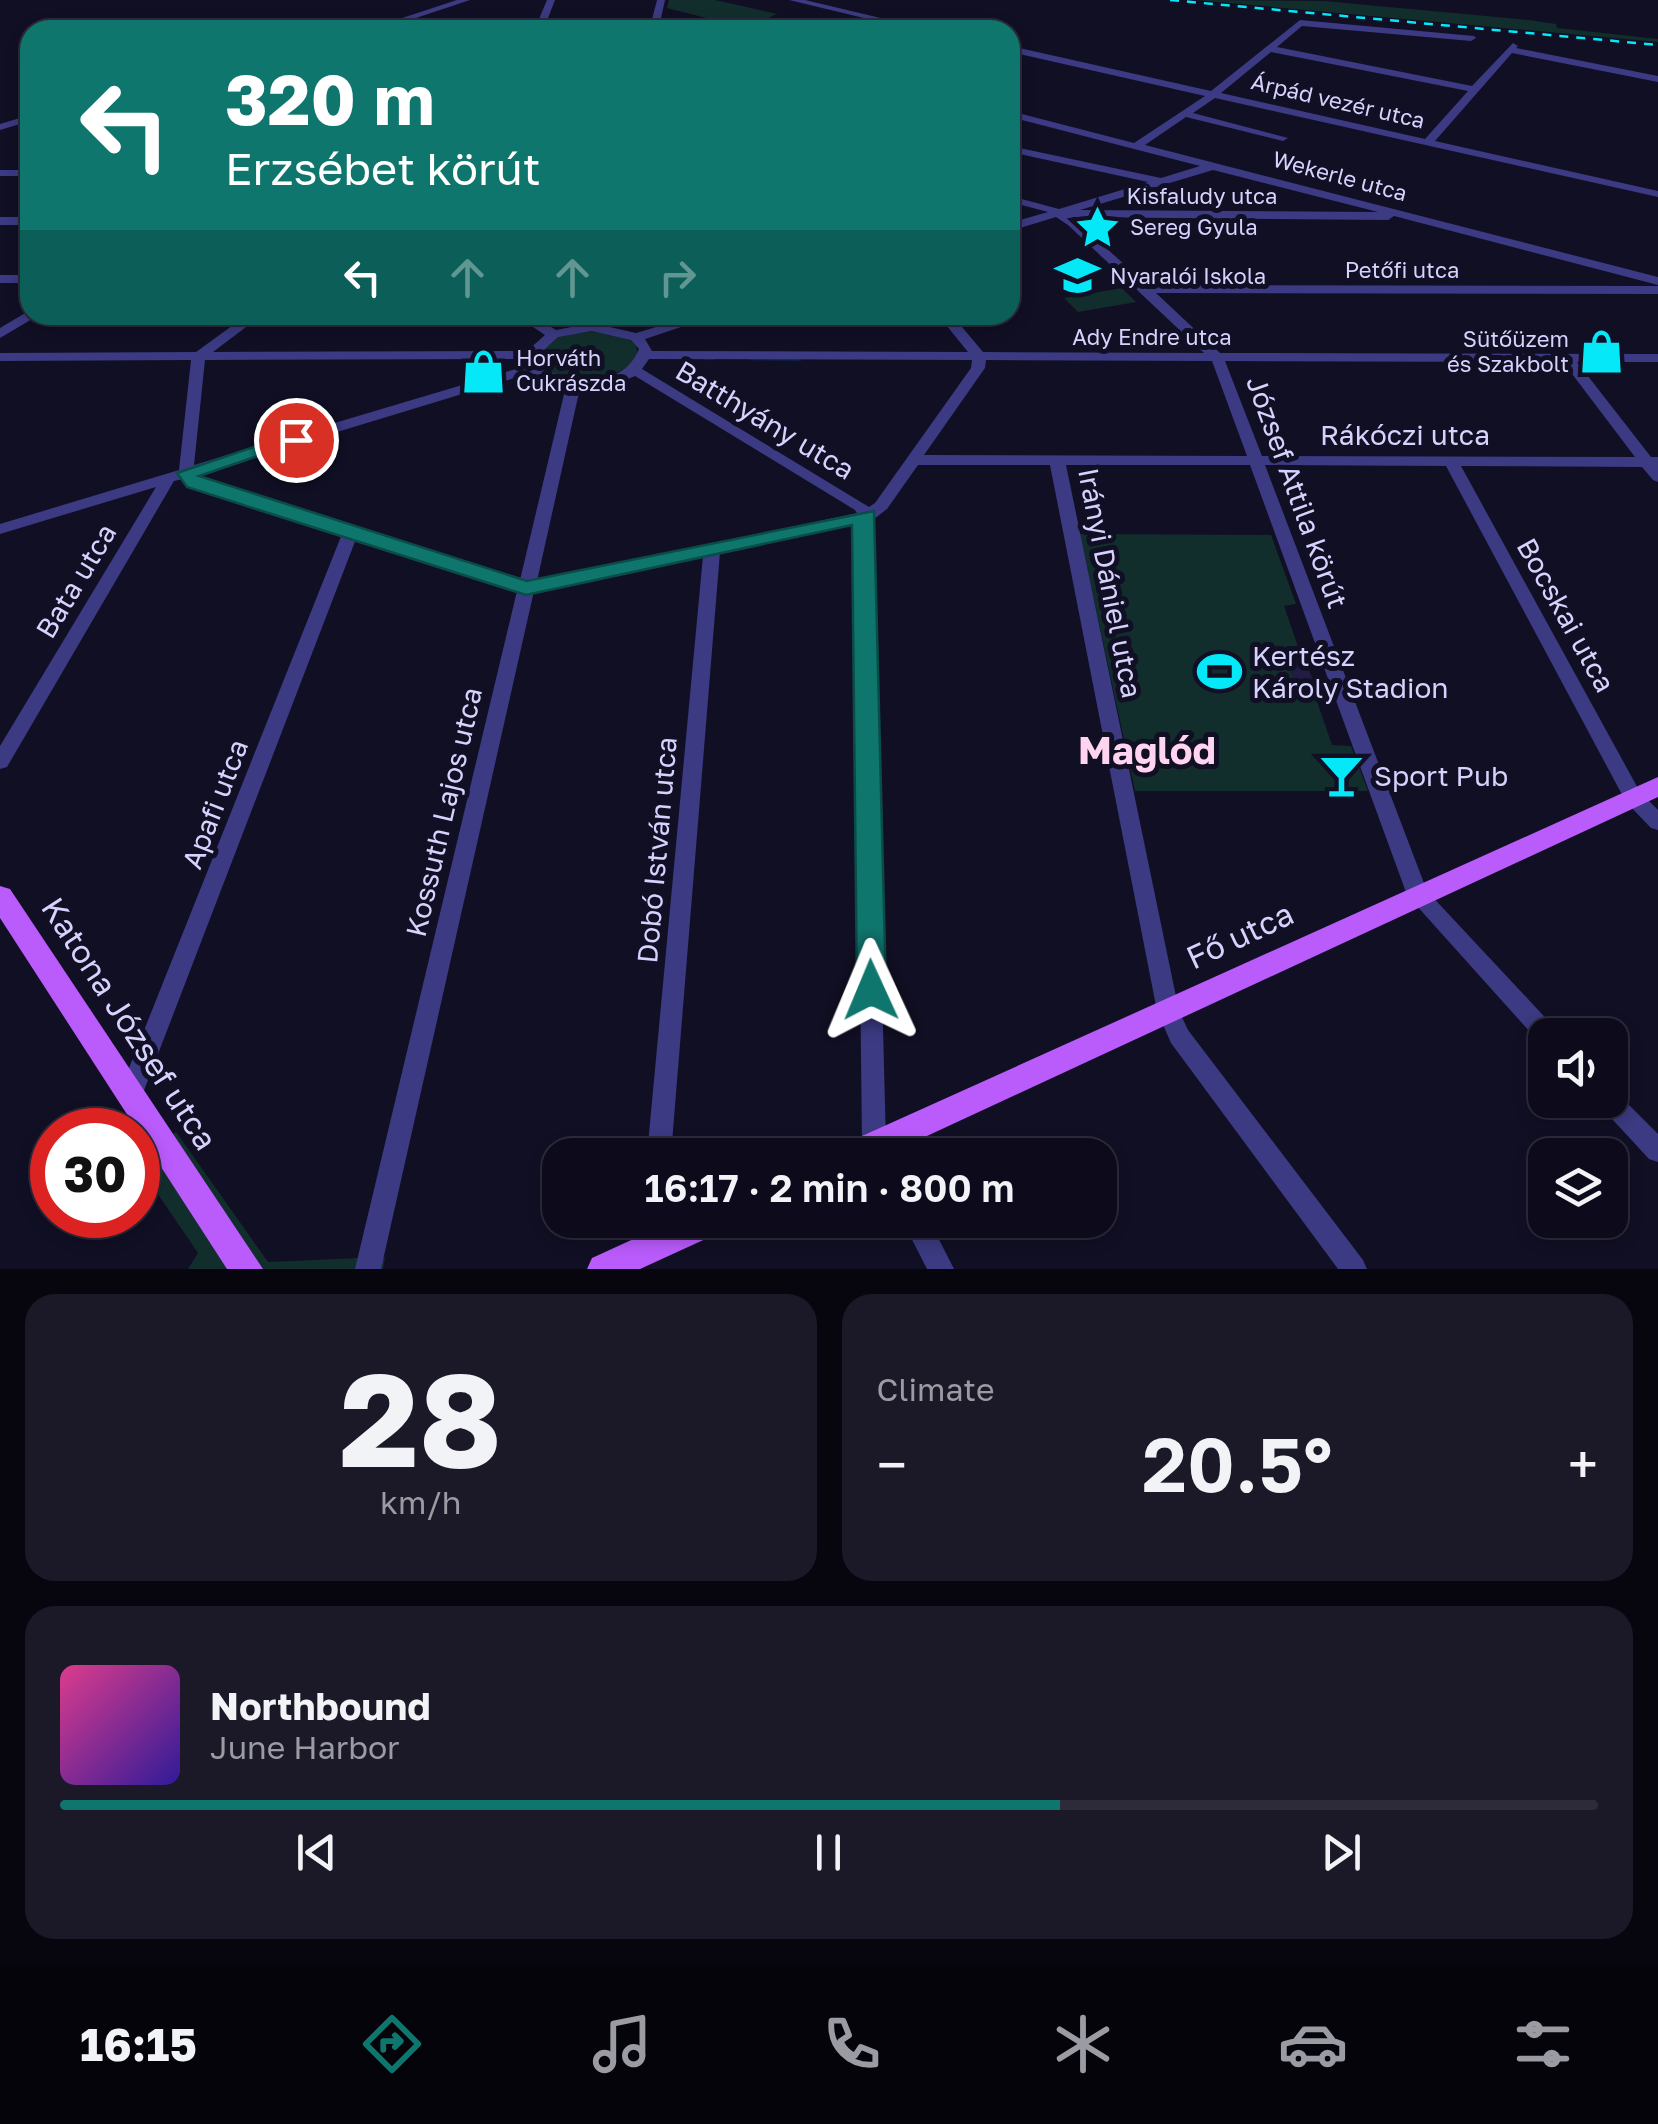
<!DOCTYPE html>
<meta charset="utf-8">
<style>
:root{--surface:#0d0b1b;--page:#1b1928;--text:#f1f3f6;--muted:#9a9ba3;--line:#2d2b3a;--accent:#0f766e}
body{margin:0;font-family:"Golos Text",sans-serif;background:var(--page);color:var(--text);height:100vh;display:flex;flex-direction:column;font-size:38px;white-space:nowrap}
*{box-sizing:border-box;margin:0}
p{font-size:32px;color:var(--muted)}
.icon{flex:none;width:55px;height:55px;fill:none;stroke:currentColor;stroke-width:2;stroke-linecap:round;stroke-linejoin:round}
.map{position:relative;height:1269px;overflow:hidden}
.details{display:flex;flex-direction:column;gap:25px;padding:25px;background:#07060f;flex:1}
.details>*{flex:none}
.guide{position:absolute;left:20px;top:20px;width:1000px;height:305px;border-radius:30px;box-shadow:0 5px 15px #0003,0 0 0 2px var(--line);background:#0f766e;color:#fff;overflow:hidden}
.tools{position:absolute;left:1528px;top:1018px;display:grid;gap:20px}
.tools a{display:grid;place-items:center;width:100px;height:100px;border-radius:20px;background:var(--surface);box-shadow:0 5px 15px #0003,0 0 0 2px var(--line);font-size:50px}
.speed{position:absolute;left:30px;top:1108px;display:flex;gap:20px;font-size:50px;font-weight:700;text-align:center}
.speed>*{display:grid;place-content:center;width:130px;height:130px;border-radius:50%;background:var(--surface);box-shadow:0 5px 15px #0003,0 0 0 2px var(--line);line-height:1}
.speed .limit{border:15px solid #d22;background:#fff;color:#111}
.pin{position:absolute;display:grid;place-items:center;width:85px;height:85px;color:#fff;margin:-42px;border:5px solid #fff;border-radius:50%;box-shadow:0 2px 10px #0007}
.me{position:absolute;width:110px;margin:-55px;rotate:359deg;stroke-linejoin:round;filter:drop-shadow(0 0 8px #0008)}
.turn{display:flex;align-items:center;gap:35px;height:210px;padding:0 40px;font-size:45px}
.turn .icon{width:130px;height:130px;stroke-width:2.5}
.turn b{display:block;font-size:70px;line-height:85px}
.lanes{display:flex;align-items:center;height:95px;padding:0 40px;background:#0003;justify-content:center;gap:50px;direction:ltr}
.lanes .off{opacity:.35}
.big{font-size:75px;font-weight:600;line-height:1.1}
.details .widget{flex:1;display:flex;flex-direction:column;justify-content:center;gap:15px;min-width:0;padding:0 35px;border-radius:30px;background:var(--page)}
.details .dial{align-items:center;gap:0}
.dial b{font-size:130px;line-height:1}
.song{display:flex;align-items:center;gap:30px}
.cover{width:120px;height:120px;border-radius:15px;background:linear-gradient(135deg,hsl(330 70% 55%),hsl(250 70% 35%))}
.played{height:10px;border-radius:5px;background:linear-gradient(90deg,var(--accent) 65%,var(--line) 65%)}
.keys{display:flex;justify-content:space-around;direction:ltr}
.heat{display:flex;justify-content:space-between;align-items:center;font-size:55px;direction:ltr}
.details .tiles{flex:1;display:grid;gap:25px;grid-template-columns:1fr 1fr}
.widget:last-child{grid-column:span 2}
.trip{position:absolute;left:542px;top:1138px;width:575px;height:100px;border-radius:30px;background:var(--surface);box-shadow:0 5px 15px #0003,0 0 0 2px var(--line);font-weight:600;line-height:100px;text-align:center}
.menu{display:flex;height:160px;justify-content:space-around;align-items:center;background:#05040b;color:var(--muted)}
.menu .icon{width:70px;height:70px}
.menu .selected{color:var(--accent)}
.menu b{font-size:45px;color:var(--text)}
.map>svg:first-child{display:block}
.green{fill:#122e2c}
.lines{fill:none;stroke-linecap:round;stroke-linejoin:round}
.stream{stroke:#0b2041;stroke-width:2.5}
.building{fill:#221b44}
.minor{fill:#3b3a82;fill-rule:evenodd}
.major{fill:#ba5bfc;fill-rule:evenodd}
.rail{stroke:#04e8f8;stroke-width:2.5;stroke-dasharray:9 8;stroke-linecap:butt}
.route{fill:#0f766e;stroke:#0a4d48;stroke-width:2.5}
.labels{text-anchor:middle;stroke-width:10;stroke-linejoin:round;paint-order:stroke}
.far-street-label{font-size:22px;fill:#d6d2fe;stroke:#110f24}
.far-poi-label{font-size:22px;fill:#d6d2fe;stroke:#110f24;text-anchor:start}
.street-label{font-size:28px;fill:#d6d2fe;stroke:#110f24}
.poi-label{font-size:28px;fill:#d6d2fe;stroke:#110f24;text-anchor:start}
.near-street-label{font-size:32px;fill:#d6d2fe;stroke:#110f24}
.district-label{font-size:38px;font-weight:bold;fill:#fed4f0;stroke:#110f24}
</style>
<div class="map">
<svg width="1658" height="1269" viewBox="0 0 1658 1269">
<rect width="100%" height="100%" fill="#110f24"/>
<g class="green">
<path d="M 669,0 L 715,0 L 777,14 L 746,28 L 667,8 Z"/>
<path d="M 1197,0 L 1324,1 L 1528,20 L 1556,24 L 1557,28 L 1658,39 L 1658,42 Z"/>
<path d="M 1122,288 L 1136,302 L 1078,312 L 1064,298 Z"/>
<path d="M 602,330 L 635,342 L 639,359 C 599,387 580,387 537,366 L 538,352 L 559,336 Z"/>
<path d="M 1080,534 L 1271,535 L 1296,604 L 1284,606 L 1332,745 L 1351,746 L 1368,791 L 1135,791 Z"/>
<path d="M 176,1132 L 268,1262 L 385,1257 L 383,1269 L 188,1269 L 198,1253 L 138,1165 L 138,1157 Z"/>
</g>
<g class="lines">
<g class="stream">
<path d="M 704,359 L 713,359"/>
<path d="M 751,359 L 800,360"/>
</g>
</g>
<path class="building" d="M 1289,665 L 1307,665 L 1317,691 L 1298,691 Z"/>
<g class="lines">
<g class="minor">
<path d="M 457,0 L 470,0 L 398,24 L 390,22 Z"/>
<path d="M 547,0 L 555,0 L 545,26 L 650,27 L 657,0 L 665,0 L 659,27 L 668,30 L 373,28 L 378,25 L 536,26 Z"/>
<path d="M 789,0 L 805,0 L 931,30 L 914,30 Z"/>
<path d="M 1300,20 L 1474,36 L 1476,38 L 1471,41 L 1302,26 L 1277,47 L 1472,86 L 1513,43 L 1518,46 L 1516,48 L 1658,76 L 1658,82 L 1512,53 L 1435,141 L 1658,191 L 1658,197 L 1215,98 L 1193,113 L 1288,138 L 1283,141 L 1186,117 L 1145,145 L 1658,277 L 1658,285 L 1394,216 L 1388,220 L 1072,217 L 1147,285 L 1658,286 L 1658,294 L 1156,293 L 1220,353 L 1658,354 L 1658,362 L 1577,362 L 1651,457 L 1658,457 L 1658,482 L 1653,480 L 1642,467 L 1461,466 L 1640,792 L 1658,810 L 1658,830 L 1651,828 L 1626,802 L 1446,466 L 1265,465 L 1427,891 L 1555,1028 L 1558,1035 L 1545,1035 L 1545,1044 L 1539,1042 L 1407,895 L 1250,465 L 1066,465 L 1179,1011 L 1188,1030 L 1363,1260 L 1367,1269 L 1338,1269 L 1171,1043 L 1157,1011 L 1050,465 L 918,465 L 887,509 L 874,519 L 870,526 L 886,1143 L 892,1155 L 867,1155 L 862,1145 L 855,523 L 720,552 L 671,1155 L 647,1155 L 703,556 L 534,591 L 381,1269 L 355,1269 L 517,591 L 356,539 L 143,1093 L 139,1100 L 131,1103 L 123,1100 L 119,1093 L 342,534 L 189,485 L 183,479 L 174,481 L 7,767 L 0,769 L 0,746 L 156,487 L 0,534 L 0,524 L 179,470 L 191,360 L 0,361 L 0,353 L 196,352 L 247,315 L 262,315 L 213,352 L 527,351 L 545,335 L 515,315 L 531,315 L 556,330 L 592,323 L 636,333 L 696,315 L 717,315 L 645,339 L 652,351 L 968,352 L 938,315 L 952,315 L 983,352 L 1204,353 L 1068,225 L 1056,217 L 1010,231 L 1010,223 L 1048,212 L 1010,202 L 1010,196 L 1059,209 L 1148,182 L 1010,152 L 1010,146 L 1161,178 L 1200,166 L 1010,117 L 1010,111 L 1134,143 L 1205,96 L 1010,52 L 1010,46 L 1211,91 ZM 1271,52 L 1468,91 L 1425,139 L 1221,93 ZM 1213,170 L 1378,212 L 1080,210 ZM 592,331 L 631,340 L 639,349 C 623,389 571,385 539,366 L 537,356 L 558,337 ZM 524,359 L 526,366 L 194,465 L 205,360 ZM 649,359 L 972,360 L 971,368 L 875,503 L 869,507 L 642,369 ZM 986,360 L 1212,361 L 1247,456 L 924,455 L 985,368 ZM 1225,361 L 1563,362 L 1635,457 L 1262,456 ZM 531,373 L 566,386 L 520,580 L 199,479 L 196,475 ZM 635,376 L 855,510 L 857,513 L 537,581 L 580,388 L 614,385 Z"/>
<path d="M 751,26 L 755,30 L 744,30 Z"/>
<path d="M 30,115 L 30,121 L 0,130 L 0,124 Z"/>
<rect x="0" y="170" width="30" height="6"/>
<rect x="0" y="217" width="30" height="8"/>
<rect x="0" y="275" width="30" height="8"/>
<path d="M 27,312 L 39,315 L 0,338 L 0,328 Z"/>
<path d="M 1610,1090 L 1617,1093 L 1658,1134 L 1658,1162 L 1649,1159 L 1601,1107 L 1597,1100 L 1610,1100 Z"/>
<path d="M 641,1220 L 667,1220 L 660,1256 L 651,1259 L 642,1256 L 638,1247 Z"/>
<path d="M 902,1220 L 929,1220 L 954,1269 L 927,1269 Z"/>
</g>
<g class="major">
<path d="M 1658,777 L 1658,797 L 886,1155 L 837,1155 L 842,1145 Z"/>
<path d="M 0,886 L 10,889 L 263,1269 L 227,1269 L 0,918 Z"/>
<path d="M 675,1220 L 727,1220 L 723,1231 L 640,1269 L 587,1269 L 592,1258 Z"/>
</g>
<path class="rail" d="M 1170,0 L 1658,45"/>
</g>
<path class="route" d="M 289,435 L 305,440 L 199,476 L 527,581 L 874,511 L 886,990 L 882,999 L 861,999 L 857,990 L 852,525 L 526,595 L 187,487 L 177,473 Z"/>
<defs>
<symbol id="sight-bare" viewBox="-9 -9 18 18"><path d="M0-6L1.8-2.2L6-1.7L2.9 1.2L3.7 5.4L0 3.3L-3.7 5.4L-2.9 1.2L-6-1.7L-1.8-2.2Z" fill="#04e8f8" stroke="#110f24" stroke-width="2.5" paint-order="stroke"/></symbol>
<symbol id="school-bare" viewBox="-9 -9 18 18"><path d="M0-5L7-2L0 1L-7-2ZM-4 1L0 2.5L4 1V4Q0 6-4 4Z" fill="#04e8f8" stroke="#110f24" stroke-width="2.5" paint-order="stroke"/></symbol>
<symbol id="shop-bare" viewBox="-9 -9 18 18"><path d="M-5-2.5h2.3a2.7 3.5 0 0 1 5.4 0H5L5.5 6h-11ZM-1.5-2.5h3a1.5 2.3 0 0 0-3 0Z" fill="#04e8f8" stroke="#110f24" stroke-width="2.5" paint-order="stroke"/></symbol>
<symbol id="stadium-bare" viewBox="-9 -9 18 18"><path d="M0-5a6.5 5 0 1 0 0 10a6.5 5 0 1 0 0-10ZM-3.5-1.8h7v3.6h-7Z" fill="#04e8f8" stroke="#110f24" stroke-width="2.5" paint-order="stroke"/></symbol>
<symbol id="bar-bare" viewBox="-9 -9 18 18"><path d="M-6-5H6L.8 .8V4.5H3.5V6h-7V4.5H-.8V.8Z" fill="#04e8f8" stroke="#110f24" stroke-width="2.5" paint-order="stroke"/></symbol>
</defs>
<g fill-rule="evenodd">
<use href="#sight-bare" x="1066" y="196" width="63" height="63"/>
<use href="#school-bare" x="1046" y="244" width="63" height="63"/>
<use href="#shop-bare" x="1570" y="320" width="63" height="63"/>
<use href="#shop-bare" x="452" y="340" width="63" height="63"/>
<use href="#stadium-bare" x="1188" y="640" width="63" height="63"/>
<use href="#bar-bare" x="1310" y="744" width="63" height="63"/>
</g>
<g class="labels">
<g class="far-street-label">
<text transform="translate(1338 101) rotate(13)" y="8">Árpád vezér utca</text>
<text transform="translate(1340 176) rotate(15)" y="8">Wekerle utca</text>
<text x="1202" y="204">Kisfaludy utca</text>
<text x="1402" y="278">Petőfi utca</text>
<text x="1152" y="345">Ady Endre utca</text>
</g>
<g class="far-poi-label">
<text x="1130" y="235">Sereg Gyula</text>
<text x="1110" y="284">Nyaralói Iskola</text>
<text x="1569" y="347" text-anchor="end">Sütőüzem<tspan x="1569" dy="25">és Szakbolt</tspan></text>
<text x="516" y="366">Horváth<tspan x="516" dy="25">Cukrászda</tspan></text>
</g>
<g class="street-label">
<text transform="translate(765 420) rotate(31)" y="10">Batthyány utca</text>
<text x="1405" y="445">Rákóczi utca</text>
<text transform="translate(1297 492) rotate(70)" y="10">József Attila körút</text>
<text transform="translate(76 581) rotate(-59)" y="10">Bata utca</text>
<text transform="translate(1110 583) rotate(79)" y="10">Irányi Dániel utca</text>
<text transform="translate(1566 615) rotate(61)" y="10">Bocskai utca</text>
<text transform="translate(215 804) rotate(-69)" y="10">Apafi utca</text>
<text transform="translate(444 812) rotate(-77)" y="10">Kossuth Lajos utca</text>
<text transform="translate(657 850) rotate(-85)" y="10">Dobó István utca</text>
</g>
<g class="poi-label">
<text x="1252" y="666">Kertész<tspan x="1252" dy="32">Károly Stadion</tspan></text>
<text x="1374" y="786">Sport Pub</text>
</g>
<g class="near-street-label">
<text transform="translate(1240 936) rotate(-25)" y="11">Fő utca</text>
<text transform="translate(129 1024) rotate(57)" y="11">Katona József utca</text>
</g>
<g class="district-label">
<text x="1147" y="764">Maglód</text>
</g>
</g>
</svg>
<div class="tools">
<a><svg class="icon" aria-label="sound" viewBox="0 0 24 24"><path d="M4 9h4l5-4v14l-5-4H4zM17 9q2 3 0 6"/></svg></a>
<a><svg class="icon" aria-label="layers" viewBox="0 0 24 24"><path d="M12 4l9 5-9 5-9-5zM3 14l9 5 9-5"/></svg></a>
</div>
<div class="speed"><div class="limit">30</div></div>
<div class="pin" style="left:296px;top:440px;background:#d93025"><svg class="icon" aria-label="arrive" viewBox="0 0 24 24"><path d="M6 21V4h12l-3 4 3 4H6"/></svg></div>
<svg class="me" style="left:871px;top:990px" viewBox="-20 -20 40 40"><path d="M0-17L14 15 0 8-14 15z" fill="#0f766e" stroke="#fff" stroke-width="4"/></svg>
<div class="trip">16:17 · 2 min · 800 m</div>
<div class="guide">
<div class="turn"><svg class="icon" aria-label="left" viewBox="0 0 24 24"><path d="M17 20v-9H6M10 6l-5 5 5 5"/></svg><div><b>320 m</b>Erzsébet körút</div></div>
<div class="lanes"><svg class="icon" aria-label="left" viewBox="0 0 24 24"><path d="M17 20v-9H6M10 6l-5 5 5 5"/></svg><svg class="icon off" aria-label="ahead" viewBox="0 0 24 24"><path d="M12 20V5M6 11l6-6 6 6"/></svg><svg class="icon off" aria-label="ahead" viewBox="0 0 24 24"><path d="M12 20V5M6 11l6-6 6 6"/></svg><svg class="icon off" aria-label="right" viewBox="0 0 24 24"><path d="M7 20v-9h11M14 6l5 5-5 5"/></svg></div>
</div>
</div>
<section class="details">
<div class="tiles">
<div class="widget dial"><b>28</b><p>km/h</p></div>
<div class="widget"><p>Climate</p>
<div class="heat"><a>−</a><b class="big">20.5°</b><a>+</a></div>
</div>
<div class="widget">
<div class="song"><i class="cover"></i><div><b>Northbound</b><p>June Harbor</p></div></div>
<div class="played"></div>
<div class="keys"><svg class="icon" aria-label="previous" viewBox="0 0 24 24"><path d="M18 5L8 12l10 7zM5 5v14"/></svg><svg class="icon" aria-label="pause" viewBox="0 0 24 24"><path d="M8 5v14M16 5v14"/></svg><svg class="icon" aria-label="next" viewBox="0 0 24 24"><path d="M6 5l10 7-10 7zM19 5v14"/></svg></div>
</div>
</div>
</section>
<nav class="menu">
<b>16:15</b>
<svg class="icon selected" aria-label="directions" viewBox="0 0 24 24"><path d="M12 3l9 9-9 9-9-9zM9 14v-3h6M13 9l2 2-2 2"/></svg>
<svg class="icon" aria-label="music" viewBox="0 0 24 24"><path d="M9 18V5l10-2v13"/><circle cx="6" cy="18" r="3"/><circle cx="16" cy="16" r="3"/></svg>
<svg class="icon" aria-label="phone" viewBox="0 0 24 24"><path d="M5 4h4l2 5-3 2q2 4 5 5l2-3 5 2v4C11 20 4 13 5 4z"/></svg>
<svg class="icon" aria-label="climate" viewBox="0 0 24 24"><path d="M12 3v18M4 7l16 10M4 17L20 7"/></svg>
<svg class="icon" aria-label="car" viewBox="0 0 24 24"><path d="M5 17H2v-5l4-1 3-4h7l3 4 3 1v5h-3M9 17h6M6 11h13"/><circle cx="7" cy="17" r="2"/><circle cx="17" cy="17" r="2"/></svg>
<svg class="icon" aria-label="filters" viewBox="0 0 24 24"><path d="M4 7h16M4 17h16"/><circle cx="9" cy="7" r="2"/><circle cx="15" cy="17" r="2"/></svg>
</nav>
